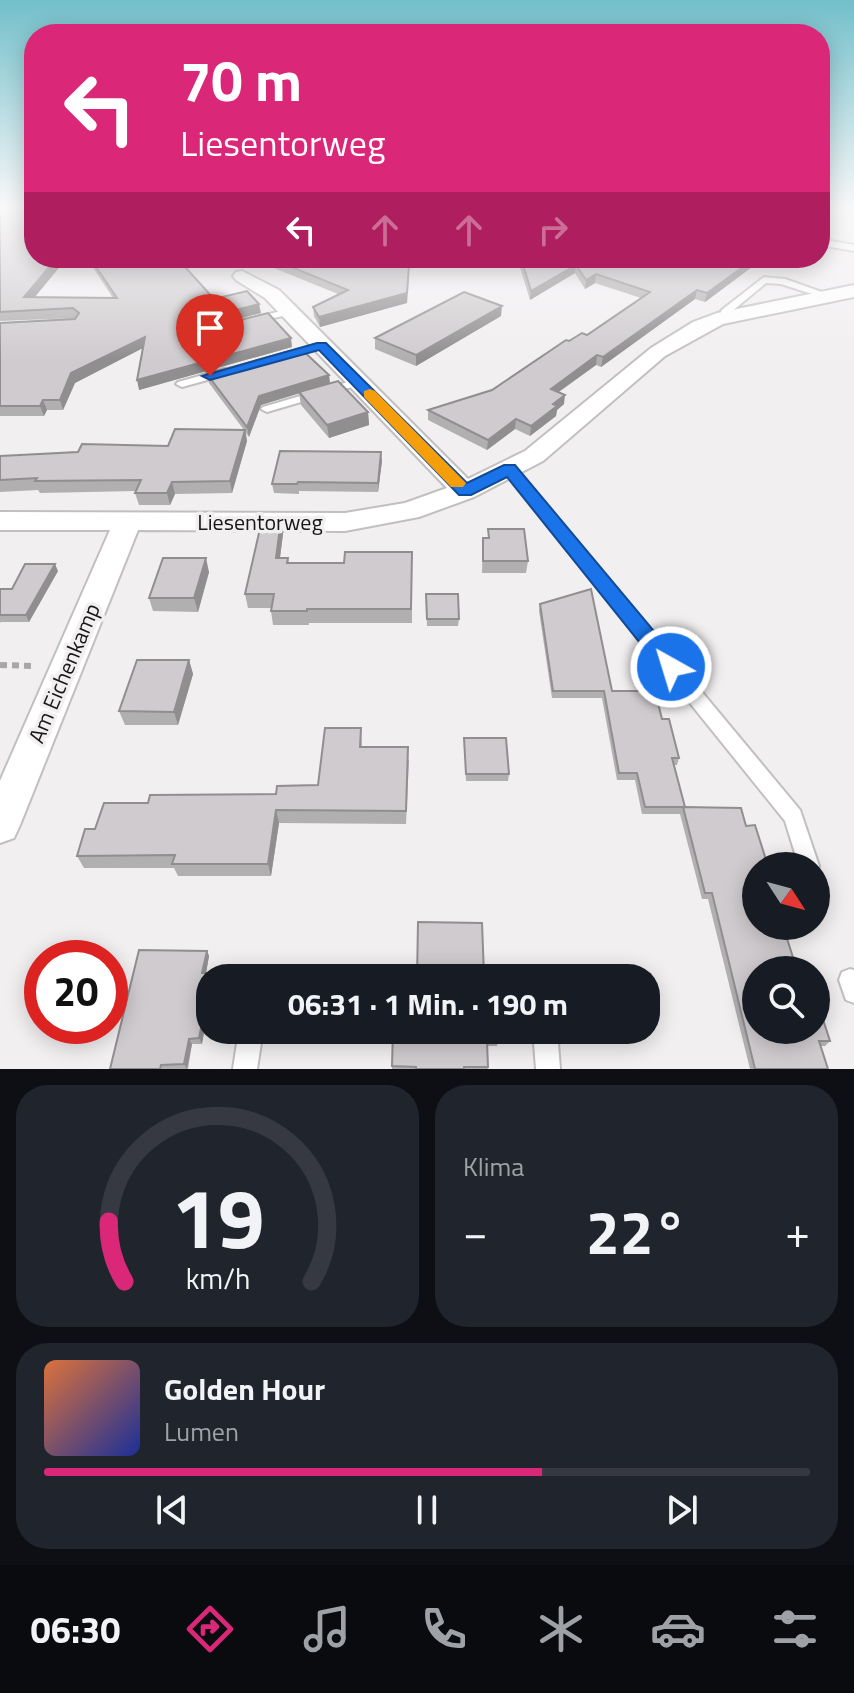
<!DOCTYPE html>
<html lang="de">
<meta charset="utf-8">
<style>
:root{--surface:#171b24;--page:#20242c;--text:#f1f3f6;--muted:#9ea1a6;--line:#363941;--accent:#db2777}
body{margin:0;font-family:"Titillium Web",sans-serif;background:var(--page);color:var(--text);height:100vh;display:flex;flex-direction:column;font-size:30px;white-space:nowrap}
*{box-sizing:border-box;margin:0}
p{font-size:26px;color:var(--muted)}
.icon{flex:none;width:44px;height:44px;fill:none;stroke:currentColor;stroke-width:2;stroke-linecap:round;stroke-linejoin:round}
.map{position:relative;height:1069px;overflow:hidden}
.details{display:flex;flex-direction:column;gap:16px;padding:16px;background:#0d0f14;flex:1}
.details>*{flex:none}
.guide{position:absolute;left:24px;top:24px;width:806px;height:244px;border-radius:32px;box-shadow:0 4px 20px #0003;background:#db2777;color:#fff;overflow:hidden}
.needle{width:52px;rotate:126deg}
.controls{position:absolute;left:742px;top:852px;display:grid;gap:16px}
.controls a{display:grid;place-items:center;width:88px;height:88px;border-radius:50%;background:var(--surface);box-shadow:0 4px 20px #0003;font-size:40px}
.speed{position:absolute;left:24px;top:940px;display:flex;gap:16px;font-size:40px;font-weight:700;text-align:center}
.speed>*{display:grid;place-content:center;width:104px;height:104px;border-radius:50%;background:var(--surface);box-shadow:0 4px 20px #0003;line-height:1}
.speed .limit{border:12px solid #d22;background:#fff;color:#111}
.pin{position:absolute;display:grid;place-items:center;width:68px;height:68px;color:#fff;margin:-82px -34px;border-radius:50% 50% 50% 0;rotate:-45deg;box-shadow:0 0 8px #0007}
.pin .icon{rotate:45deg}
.me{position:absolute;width:88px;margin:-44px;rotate:321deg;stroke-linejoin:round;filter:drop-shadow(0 0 6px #0008)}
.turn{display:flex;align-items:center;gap:28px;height:168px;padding:0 24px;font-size:36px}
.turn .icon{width:104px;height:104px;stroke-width:2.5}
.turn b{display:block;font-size:56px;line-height:68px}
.lanes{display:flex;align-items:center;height:76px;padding:0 24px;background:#0003;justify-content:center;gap:40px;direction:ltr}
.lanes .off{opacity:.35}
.big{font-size:60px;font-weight:700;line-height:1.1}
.details .card{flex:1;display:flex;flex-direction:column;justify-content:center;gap:12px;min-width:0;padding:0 28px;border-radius:32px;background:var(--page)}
.details .dial{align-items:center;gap:0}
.dial svg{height:208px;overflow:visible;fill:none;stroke:var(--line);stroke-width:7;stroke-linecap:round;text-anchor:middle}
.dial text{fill:var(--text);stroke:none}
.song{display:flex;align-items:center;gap:24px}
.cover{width:96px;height:96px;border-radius:12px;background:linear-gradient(135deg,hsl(20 70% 55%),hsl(230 70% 35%))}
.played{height:8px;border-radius:4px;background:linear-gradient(90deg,var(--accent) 65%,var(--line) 65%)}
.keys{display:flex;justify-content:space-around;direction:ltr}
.heat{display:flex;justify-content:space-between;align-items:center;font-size:44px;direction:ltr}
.details .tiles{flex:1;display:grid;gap:16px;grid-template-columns:1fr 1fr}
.card:last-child{grid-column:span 2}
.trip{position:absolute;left:196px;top:964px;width:464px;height:80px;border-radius:32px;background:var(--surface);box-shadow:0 4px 20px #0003;font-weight:700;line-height:80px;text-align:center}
.dock{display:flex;height:128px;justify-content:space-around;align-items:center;background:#090b0e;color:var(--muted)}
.dock .icon{width:56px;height:56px}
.dock .active{color:var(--accent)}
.dock b{font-size:36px;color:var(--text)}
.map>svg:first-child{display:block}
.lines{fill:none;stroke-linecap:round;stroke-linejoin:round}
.service-casing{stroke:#c2bfc1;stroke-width:4}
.minor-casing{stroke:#c2bfc1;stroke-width:4}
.path{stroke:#a8a6a8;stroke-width:6;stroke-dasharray:7 5;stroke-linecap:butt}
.service{fill:#fff;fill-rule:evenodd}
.minor{fill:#fff;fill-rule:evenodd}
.wall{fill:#b2afb1}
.shaded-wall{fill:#918e90}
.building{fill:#cfcbce;stroke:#918e90;stroke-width:2}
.route{fill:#1a73e8;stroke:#114b97;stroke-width:2}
.slow{fill:#f59e0b}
.labels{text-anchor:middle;stroke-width:7;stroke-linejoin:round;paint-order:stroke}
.street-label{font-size:22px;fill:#181718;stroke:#f2eff1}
</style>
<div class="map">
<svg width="854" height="1069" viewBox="0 0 854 1069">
<rect width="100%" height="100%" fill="#f2eff1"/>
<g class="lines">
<defs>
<g id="service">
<path d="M 820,239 L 854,245 L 854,251 L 820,245 Z"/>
<path d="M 764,277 L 785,279 L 833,296 L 828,299 L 781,284 L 766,283 L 731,312 L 731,319 L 725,319 L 721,311 L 723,309 Z"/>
<path d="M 288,309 L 291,310 L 291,314 L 253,323 L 248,320 Z"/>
<path d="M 225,369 L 230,372 L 229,374 L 182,387 L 176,384 L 178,382 Z"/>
<path d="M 358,379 L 364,382 L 362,384 L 267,412 L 261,409 L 263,407 Z"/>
<path d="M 509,465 L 514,466 L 800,810 L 819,866 L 816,873 L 816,866 L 799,866 L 785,821 L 504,472 L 503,469 Z"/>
<path d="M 850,969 L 854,970 L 854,1003 L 846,1000 L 839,980 L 842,972 Z"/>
<path d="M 239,1030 L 263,1030 L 257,1069 L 233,1069 Z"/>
<path d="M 533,1030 L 557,1030 L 560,1069 L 536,1069 Z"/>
</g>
<path id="minor" d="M 242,271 L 279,290 L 468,479 L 525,451 L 651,348 L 693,322 L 717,313 L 854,285 L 854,297 L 723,324 L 665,356 L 543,461 L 474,497 L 419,517 L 345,531 L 138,530 L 20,825 L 14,838 L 0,843 L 0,781 L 110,530 L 0,530 L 0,512 L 345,513 L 405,503 L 447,488 L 265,298 L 236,280 L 233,276 L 236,272 Z"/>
</defs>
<use href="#service" class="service-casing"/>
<use href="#minor" class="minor-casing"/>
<path class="path" d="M 0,665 L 34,666"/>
<use href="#service" class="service"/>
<use href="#minor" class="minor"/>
</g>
<g class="wall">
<path d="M 0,210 L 34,258 L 67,258 L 35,297 L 113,298 L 94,269 L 92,261 L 261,313 L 188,332 L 292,347 L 139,390 L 142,348 L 75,383 L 63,410 L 47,410 L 44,416 L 0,416 L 0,323 L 76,318 L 0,321 Z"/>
<path d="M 249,258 L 388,258 L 409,274 L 407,303 L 320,327 L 314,316 L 313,307 L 338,294 Z"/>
<path d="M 517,258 L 764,258 L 705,302 L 695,299 L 601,367 L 596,365 L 559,392 L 564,404 L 557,410 L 556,416 L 530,436 L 515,429 L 487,450 L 428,420 L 428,410 L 492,390 L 569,341 L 587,335 L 641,298 L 595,283 L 585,289 L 575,273 L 530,300 Z"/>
<path d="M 501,316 L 416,366 L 375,349 L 375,338 Z"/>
<path d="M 207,374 L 329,375 L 330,384 L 368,412 L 369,425 L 329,438 L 301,405 L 299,393 L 261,405 L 249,437 L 246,433 L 247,441 L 232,493 L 175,494 L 170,505 L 139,505 L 135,493 L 136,491 L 40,493 L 38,490 L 0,492 L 0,456 L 168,446 L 244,430 L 209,383 Z"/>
<path d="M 382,461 L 378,492 L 299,491 L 299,494 L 274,493 L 272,484 Z"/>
<path d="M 281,520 L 283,534 L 280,558 L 288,558 L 289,563 L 344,563 L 412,552 L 412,623 L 309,623 L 309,625 L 273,625 L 271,611 L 271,608 L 248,608 L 245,594 Z"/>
<path d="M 488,529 L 528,561 L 526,573 L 482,573 L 483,538 L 488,538 Z"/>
<path d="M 58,571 L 29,622 L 1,622 L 0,623 L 0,589 L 12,589 Z"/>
<path d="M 209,572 L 198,612 L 153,611 L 149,598 Z"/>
<path d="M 426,594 L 459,619 L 458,626 L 427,626 Z"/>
<path d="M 540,604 L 612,691 L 662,719 L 679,758 L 677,765 L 674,765 L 685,807 L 756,866 L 756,970 L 830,1041 L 825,1046 L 821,1046 L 828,1069 L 750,1069 L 708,899 L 702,899 L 680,814 L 642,814 L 635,780 L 617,780 L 602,698 L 552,698 L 539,611 Z"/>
<path d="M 189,660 L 193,674 L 178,725 L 125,725 L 119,711 Z"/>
<path d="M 361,728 L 362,747 L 409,760 L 406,824 L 279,823 L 271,876 L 178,876 L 174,868 L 84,868 L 77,856 L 95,829 L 148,803 L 276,794 L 318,785 Z"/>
<path d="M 464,738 L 509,774 L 508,781 L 466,781 Z"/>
<path d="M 207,951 L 209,956 L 206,973 L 202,1044 L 192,1044 L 188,1069 L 110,1069 Z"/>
<path d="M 393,1030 L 498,1041 L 497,1046 L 488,1046 L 488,1069 L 392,1069 Z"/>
</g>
<g class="shaded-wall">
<path d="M 57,258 L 67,258 L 27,306 L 24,297 Z"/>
<path d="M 755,258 L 764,258 L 705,302 L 707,293 Z"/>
<path d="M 409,265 L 407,303 L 320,327 L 319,317 Z"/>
<path d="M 576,265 L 575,273 L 530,300 L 531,291 Z"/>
<path d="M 596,274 L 595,283 L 585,289 L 586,280 Z"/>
<path d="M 697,290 L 695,299 L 601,367 L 603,357 Z"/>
<path d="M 259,304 L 261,313 L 184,333 L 181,329 L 182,324 Z"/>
<path d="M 502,306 L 501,316 L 416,366 L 416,355 Z"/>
<path d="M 145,337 L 147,346 L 75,383 L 63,410 L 60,400 L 71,373 Z"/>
<path d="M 291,338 L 292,347 L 139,390 L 137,380 Z"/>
<path d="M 597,355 L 596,365 L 550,398 L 551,389 Z"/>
<path d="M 329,375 L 330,384 L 261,405 L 249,437 L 247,427 L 259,396 Z"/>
<path d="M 565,395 L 564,404 L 557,410 L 556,416 L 530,436 L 531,426 L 553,404 Z"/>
<path d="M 43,400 L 47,410 L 44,416 L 40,406 Z"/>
<path d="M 368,412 L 369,425 L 329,438 L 327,425 Z"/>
<path d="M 516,419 L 515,429 L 487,450 L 488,440 Z"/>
<path d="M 245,430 L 247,441 L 232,493 L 230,481 Z"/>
<path d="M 381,452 L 382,461 L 378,492 L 378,483 Z"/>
<path d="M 172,482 L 175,494 L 170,505 L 167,493 Z"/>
<path d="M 281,520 L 283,534 L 278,572 L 276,558 Z"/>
<path d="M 206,558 L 209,572 L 198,612 L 194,598 Z"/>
<path d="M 55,564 L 58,571 L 29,622 L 26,615 Z"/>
<path d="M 189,660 L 193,674 L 178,725 L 174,712 Z"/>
<path d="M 276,810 L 279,823 L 271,876 L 268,864 Z"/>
<path d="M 207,951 L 209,956 L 205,979 L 202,973 Z"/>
<path d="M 210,981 L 210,1001 L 202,1044 L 199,1038 Z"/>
<path d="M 189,1039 L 192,1044 L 187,1069 L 184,1064 Z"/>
</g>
<g class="building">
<path d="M 0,210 L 34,210 L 34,258 L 57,258 L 24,297 L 117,298 L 92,261 L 103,258 L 177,258 L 214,299 L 247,291 L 259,304 L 182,324 L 181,329 L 189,333 L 268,313 L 291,338 L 137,380 L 145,337 L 71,373 L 60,400 L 43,400 L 40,406 L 0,406 L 0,323 L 75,319 L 79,313 L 73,308 L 0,312 Z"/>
<path d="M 269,258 L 388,258 L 409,265 L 407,293 L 319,317 L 313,307 L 348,290 Z"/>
<path d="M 521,258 L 755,258 L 707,293 L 697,290 L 603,357 L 597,355 L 551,389 L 565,395 L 553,404 L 557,406 L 531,426 L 516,419 L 488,440 L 428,410 L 492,390 L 566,340 L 569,341 L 582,333 L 587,335 L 650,292 L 596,274 L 586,280 L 576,265 L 531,291 Z"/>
<path d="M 464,292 L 502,306 L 416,355 L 375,338 Z"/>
<path d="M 300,348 L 329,375 L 259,396 L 247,427 L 207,374 Z"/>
<path d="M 338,381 L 368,412 L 327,425 L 299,392 Z"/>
<path d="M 175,429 L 245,430 L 230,481 L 172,482 L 167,493 L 135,493 L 141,480 L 35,481 L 37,478 L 0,480 L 0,456 L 78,452 L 82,444 L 168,446 Z"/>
<path d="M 280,451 L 381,452 L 378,483 L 298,482 L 297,484 L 272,484 Z"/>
<path d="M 262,520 L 281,520 L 276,558 L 288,558 L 287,563 L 344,563 L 345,552 L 412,552 L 411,609 L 307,609 L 307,611 L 271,611 L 274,594 L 245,594 Z"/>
<path d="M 488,529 L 524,529 L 528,561 L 483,561 L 483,538 L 489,538 Z"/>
<path d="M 163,558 L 206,558 L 194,598 L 149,598 Z"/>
<path d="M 25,564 L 55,564 L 26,615 L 0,615 L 0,589 L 12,589 Z"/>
<path d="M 591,589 L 612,691 L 655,691 L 662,719 L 669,719 L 679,758 L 672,758 L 685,807 L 645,807 L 637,773 L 619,773 L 604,691 L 553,691 L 540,604 Z"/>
<path d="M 426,594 L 458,594 L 459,619 L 427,619 Z"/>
<path d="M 137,660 L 189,660 L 174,712 L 119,711 Z"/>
<path d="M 325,728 L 361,728 L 360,747 L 408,747 L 406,811 L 276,810 L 268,864 L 172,864 L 175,855 L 77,856 L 85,829 L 95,829 L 104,803 L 148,803 L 150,795 L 276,794 L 277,786 L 318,785 Z"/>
<path d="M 464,738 L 506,738 L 509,774 L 466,774 Z"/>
<path d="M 683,807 L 741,808 L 746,826 L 755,825 L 768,866 L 756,866 L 756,926 L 783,926 L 797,970 L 756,970 L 756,1030 L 816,1030 L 816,998 L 830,1041 L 819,1041 L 828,1069 L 755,1069 L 712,893 L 705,893 Z"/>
<path d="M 418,922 L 482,923 L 484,975 L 494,975 L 495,978 L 417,978 Z"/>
<path d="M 139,950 L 207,951 L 202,973 L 212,973 L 199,1038 L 189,1039 L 184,1064 L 161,1065 L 160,1069 L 110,1069 Z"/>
<path d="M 393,1030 L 497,1030 L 498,1041 L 487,1041 L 488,1067 L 464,1067 L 464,1069 L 416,1069 L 416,1067 L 392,1066 Z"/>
</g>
<linearGradient id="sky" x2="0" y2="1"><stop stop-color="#72bfca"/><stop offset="0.58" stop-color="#f9f8f9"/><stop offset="1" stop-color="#f9f8f9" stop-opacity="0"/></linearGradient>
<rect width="854" height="359" fill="url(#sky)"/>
<path class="route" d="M 317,343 L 326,343 L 467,483 L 504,465 L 515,465 L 679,661 L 682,667 L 679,673 L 671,676 L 664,673 L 507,477 L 471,495 L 459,495 L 319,350 L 210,380 L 202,376 Z"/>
<path class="slow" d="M 370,389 L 375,391 L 463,480 L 466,483 L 463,487 L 451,487 L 364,397 L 364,391 Z"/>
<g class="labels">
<g class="street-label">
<text x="260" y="530">Liesentorweg</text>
<text transform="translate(64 673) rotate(-67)" y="8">Am Eichenkamp</text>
</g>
</g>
</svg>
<div class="controls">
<a><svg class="needle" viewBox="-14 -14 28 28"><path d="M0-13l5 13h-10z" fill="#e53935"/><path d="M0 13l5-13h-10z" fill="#9ea1a6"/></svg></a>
<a><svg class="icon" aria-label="search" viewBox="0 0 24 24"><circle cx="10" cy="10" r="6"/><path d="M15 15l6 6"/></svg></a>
</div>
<div class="speed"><div class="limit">20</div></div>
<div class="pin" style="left:210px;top:376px;background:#d93025"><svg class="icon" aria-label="arrive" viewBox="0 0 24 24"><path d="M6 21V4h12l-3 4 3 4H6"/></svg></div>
<svg class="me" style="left:671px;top:667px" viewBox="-20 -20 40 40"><circle r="17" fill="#1a73e8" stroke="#fff" stroke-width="3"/><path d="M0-11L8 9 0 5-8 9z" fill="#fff"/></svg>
<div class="trip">06:31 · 1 Min. · 190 m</div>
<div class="guide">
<div class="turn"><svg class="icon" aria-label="left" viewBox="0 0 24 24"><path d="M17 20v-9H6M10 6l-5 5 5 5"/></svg><div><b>70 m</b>Liesentorweg</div></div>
<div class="lanes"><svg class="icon" aria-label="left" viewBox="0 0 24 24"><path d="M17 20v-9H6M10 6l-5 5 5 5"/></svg><svg class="icon off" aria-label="ahead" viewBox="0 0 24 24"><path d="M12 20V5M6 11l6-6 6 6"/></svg><svg class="icon off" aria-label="ahead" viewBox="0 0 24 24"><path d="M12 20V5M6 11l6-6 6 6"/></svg><svg class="icon off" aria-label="right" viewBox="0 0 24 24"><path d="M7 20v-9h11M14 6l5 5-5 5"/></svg></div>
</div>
</div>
<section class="details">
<div class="tiles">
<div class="card dial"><svg viewBox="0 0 100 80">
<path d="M14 69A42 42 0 1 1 86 69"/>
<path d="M14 69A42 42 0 0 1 8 46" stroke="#db2777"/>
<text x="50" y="56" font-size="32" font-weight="700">19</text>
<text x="50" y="72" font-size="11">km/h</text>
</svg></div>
<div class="card"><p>Klima</p>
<div class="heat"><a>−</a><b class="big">22°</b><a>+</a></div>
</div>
<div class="card">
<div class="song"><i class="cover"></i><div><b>Golden Hour</b><p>Lumen</p></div></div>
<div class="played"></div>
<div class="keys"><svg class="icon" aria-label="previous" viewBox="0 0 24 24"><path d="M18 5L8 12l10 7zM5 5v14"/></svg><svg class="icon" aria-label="pause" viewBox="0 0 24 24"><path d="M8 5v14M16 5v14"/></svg><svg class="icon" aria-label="next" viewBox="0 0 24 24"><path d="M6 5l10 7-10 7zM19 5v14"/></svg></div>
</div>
</div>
</section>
<nav class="dock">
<b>06:30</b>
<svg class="icon active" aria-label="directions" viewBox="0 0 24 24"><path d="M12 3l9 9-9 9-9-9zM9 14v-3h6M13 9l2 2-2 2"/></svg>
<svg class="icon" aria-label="music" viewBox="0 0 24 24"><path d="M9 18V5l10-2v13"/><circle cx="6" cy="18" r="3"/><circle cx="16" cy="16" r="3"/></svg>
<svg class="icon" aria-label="phone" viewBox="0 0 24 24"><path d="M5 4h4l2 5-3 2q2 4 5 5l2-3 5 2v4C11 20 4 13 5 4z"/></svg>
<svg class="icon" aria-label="climate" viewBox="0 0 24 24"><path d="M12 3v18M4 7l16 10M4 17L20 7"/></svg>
<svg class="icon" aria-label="car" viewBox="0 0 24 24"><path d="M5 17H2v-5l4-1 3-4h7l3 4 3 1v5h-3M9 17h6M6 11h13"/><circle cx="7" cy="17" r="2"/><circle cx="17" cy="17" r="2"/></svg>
<svg class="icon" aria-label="filters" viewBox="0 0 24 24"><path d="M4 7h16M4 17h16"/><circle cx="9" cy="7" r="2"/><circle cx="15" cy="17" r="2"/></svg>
</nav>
